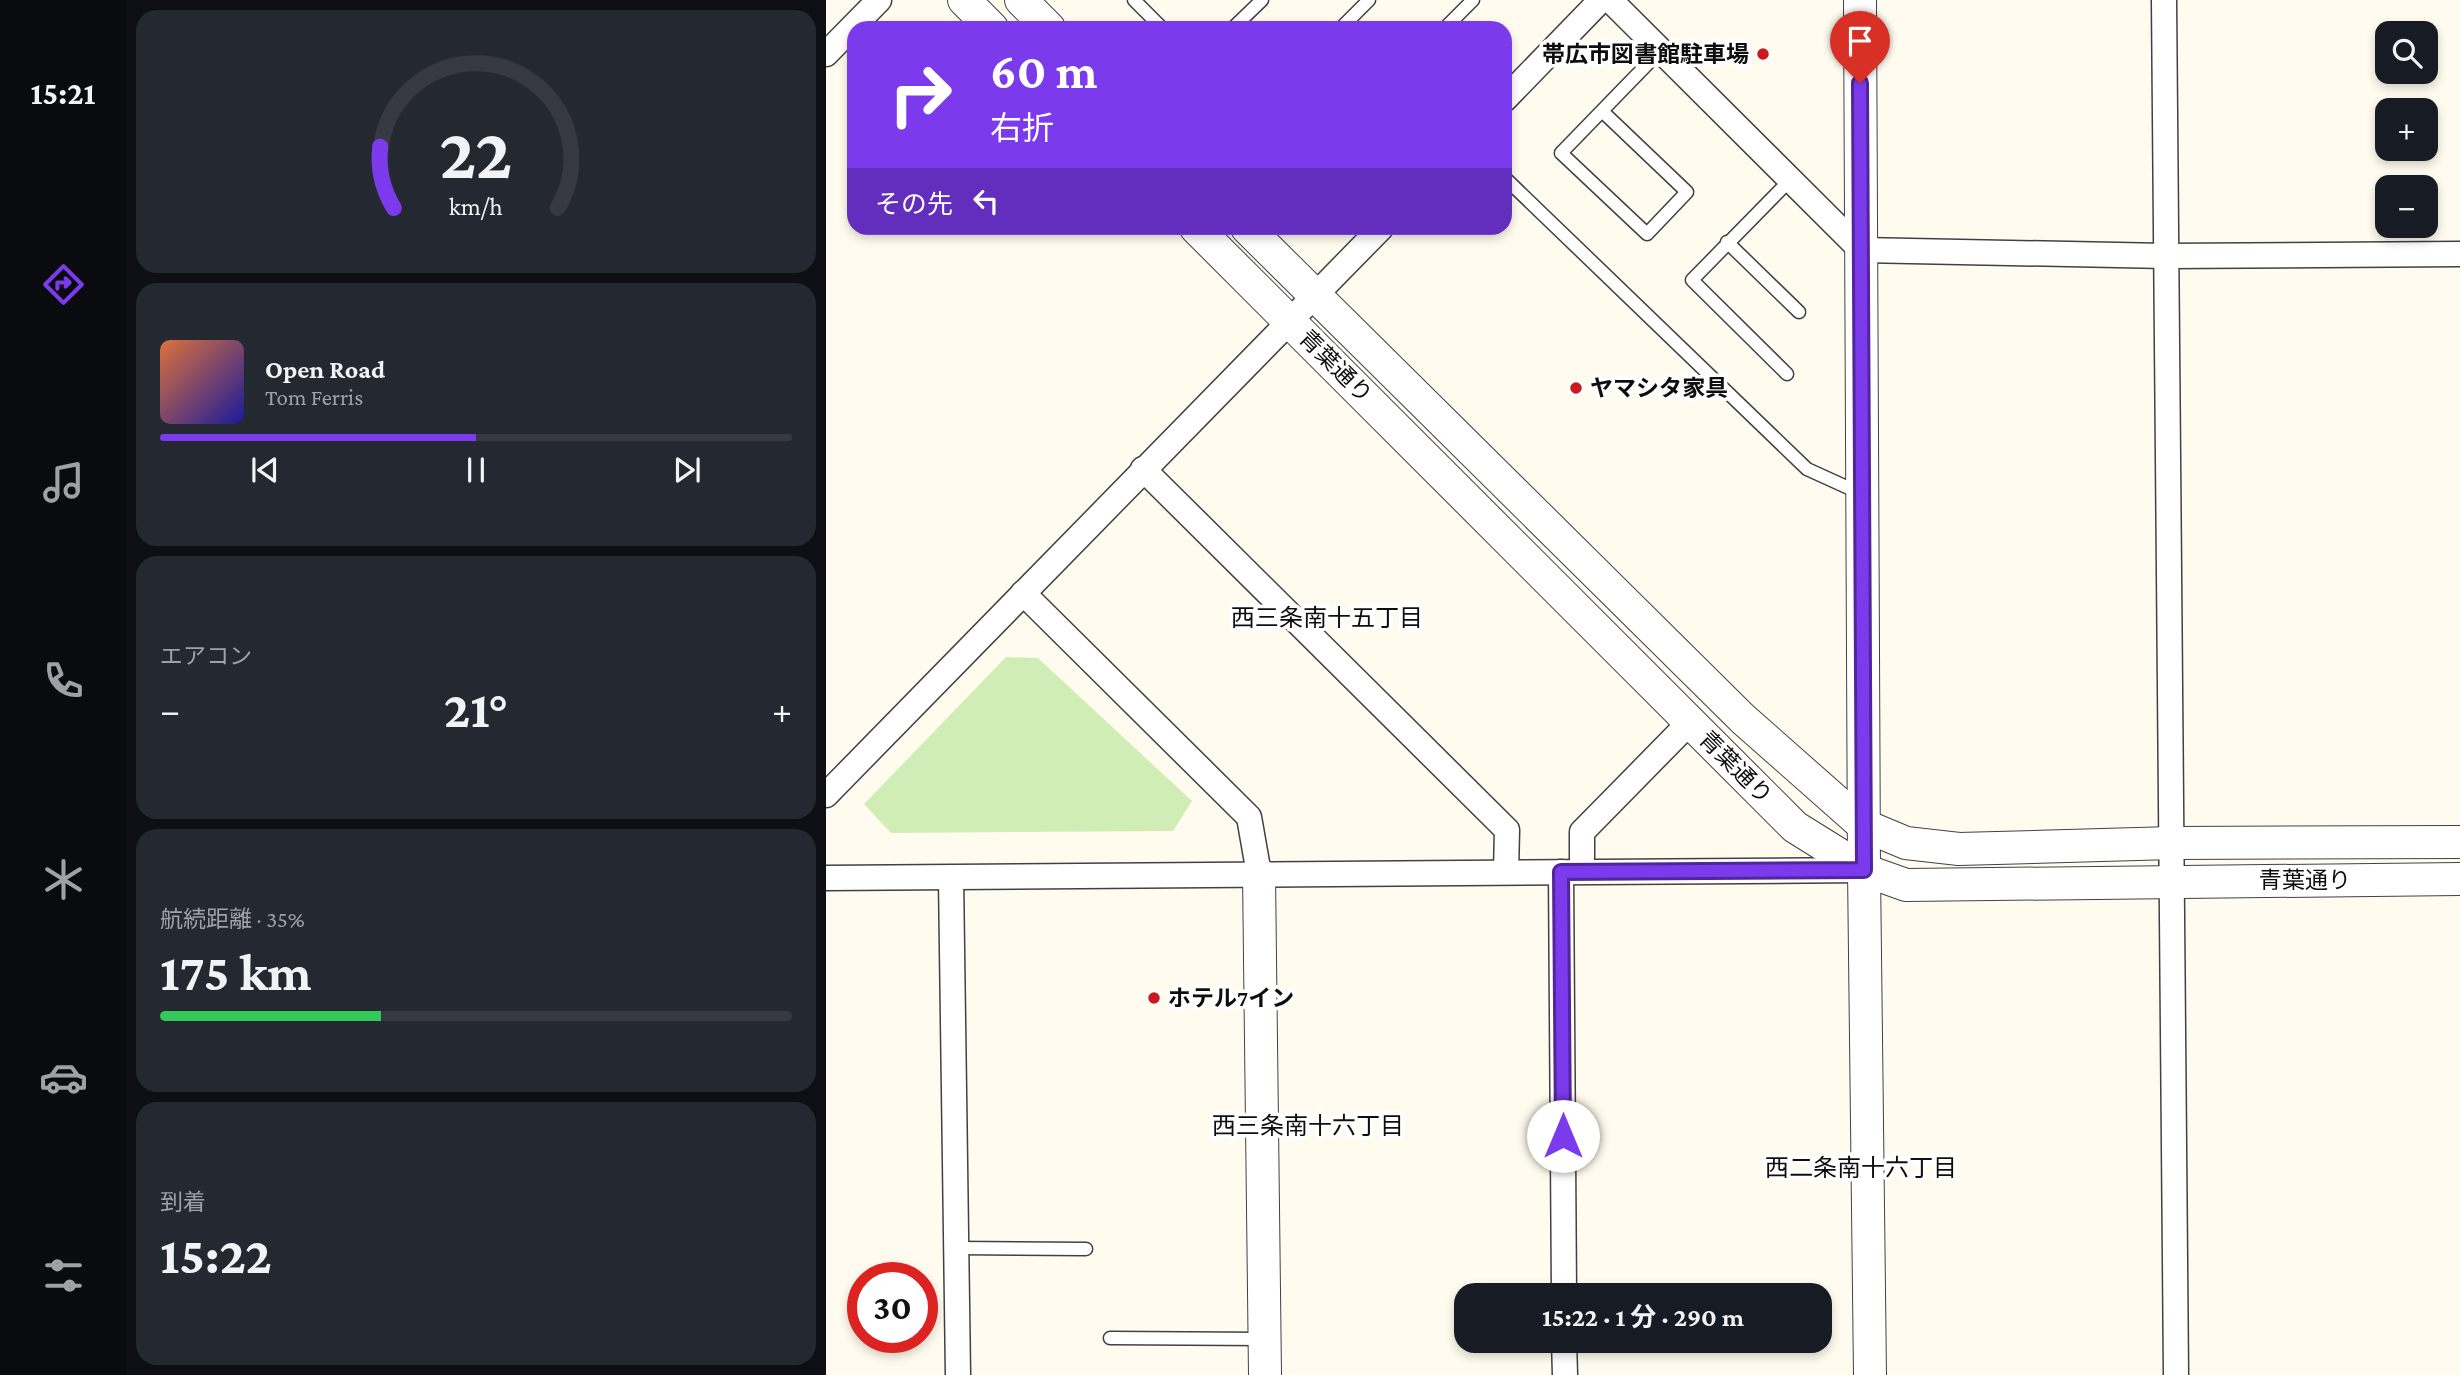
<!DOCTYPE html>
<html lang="ja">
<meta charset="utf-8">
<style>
:root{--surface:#171b24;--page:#242831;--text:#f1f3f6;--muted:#9ea1a6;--line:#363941;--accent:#7c3aed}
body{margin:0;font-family:"Crimson Pro","Noto Sans JP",serif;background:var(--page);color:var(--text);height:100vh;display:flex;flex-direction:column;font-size:26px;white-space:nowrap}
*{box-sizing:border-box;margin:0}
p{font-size:23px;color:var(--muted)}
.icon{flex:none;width:38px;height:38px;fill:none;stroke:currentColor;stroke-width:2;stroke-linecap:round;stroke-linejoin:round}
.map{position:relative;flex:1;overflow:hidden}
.side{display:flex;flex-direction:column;gap:10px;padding:10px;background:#0d0f14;width:700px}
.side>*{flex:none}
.hud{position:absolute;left:21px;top:21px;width:665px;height:214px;border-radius:21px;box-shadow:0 4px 10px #0003;background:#7c3aed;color:#fff;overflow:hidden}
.buttons{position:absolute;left:1549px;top:21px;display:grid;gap:14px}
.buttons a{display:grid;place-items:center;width:63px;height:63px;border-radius:14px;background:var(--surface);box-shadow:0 4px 10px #0003;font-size:35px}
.speed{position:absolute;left:21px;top:1262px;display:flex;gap:14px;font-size:35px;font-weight:700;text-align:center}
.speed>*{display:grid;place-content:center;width:91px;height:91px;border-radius:50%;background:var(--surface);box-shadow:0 4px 10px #0003;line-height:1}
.speed .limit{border:10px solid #d22;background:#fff;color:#111}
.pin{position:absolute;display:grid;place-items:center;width:60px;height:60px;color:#fff;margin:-72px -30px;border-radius:50% 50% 50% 0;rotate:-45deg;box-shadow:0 0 7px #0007}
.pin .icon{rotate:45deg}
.me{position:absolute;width:77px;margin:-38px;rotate:0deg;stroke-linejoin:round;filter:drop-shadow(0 0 5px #0008)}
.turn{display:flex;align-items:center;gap:24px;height:147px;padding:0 28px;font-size:32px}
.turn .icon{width:91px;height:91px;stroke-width:2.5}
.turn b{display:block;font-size:49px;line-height:60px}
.then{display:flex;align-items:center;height:66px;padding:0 28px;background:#0003;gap:14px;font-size:26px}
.big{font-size:52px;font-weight:700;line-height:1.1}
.side .card{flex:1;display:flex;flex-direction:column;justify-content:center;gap:10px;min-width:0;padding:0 24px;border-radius:21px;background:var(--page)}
.side .dial{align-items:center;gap:0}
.dial svg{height:182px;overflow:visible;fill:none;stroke:var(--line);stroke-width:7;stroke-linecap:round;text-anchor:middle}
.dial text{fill:var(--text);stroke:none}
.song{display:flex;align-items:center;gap:21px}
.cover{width:84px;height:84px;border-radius:10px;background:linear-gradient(135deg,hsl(20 70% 55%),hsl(240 70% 35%))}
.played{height:7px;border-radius:4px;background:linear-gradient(90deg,var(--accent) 50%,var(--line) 50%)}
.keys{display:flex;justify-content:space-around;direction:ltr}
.heat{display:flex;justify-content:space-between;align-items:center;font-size:38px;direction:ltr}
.charge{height:10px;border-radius:5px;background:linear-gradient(90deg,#34c759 35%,var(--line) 0)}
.trip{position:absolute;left:628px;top:1283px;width:378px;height:70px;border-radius:21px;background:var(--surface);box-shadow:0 4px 10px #0003;font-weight:700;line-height:70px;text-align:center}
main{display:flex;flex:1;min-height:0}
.tab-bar{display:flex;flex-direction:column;width:126px;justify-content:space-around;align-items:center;background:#090b0e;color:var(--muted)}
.tab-bar .icon{width:49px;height:49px}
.tab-bar .selected{color:var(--accent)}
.tab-bar b{font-size:32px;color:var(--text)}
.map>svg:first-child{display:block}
.green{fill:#d0edb5}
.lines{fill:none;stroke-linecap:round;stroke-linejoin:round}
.service-casing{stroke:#414141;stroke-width:15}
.minor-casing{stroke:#414141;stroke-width:27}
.tertiary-casing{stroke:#414141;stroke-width:34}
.service{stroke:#fff;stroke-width:12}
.minor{stroke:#fff;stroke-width:24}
.tertiary{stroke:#fff;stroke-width:32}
.route-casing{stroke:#51269a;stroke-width:18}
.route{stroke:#7c3aed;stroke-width:12}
.poi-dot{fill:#ca1a1b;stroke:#fff;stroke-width:2.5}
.labels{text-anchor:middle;stroke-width:7;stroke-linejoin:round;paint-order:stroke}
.poi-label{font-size:23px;font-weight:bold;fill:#0e0e0e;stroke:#fff;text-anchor:start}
.street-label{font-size:23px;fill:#0e0e0e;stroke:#fff}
.neighbourhood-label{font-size:24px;fill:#0e0e0e;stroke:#fff}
</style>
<main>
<nav class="tab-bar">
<b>15:21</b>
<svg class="icon selected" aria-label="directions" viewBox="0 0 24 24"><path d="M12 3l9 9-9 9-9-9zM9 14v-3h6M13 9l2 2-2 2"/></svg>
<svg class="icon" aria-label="music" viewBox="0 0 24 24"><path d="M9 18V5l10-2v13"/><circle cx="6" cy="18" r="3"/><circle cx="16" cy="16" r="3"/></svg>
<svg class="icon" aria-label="phone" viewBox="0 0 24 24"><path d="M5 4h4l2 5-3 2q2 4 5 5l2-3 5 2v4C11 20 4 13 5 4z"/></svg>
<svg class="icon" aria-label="climate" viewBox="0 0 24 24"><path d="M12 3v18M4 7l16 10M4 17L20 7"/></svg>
<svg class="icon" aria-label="car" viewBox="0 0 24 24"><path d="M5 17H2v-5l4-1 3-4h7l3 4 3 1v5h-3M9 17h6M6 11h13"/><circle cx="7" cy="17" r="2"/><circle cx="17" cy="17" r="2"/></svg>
<svg class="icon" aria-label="filters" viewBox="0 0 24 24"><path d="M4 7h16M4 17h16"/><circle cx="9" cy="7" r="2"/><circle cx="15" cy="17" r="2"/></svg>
</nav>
<section class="side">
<div class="card dial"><svg viewBox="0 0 100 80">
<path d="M14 69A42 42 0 1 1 86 69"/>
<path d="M14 69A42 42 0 0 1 8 42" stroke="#7c3aed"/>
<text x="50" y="56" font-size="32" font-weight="700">22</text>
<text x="50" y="72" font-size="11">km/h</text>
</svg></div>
<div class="card">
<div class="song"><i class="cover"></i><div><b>Open Road</b><p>Tom Ferris</p></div></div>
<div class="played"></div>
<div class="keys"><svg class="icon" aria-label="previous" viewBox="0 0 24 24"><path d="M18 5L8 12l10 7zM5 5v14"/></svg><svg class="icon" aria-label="pause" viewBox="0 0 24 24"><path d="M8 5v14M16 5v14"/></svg><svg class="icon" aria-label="next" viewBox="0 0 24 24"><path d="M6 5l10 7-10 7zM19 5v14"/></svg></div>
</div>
<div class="card"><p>エアコン</p>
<div class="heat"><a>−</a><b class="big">21°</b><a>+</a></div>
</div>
<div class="card"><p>航続距離 · 35%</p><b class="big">175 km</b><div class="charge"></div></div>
<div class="card"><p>到着</p><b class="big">15:22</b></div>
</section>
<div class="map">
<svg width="1634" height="1375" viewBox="0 0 1634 1375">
<rect width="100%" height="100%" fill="#fffcef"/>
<path class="green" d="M 180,657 L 212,658 L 366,801 L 347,831 L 65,833 L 38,804 Z"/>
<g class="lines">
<defs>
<g id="service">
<path d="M 308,0 L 336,28"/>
<path d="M 407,28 L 436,0"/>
<path d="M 515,28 L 543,0"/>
<path d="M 619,28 L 647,0"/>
<path d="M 776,111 L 861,192 L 821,234 L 735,153 L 835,50"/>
<path d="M 679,178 L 981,469 L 1036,494"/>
<path d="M 901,242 L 973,312"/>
<path d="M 961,374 L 866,280 L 965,179"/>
<path d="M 130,1248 L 260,1249"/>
<path d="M 284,1338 L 438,1339"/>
</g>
<g id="minor">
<path d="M 784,0 L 1035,250 L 1340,256 L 1634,254"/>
<path d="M 1338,0 L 1350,1375"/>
<path d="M 0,54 L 53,0"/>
<path d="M 679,99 L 775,0"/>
<path d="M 317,469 L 681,830 L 680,872"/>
<path d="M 197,593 L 423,817 L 433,874"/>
<path d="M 0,795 L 555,228"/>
<path d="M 756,871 L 756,832 L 864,722"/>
<path d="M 735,872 L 738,1295"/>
<path d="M 0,878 L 1038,870"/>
<path d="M 125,878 L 132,1375"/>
<path d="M 738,1340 L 739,1375"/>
</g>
<g id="tertiary">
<path d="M 138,0 L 166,28"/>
<path d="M 195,0 L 223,28"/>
<path d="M 1034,0 L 1038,870 L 1044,1375"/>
<path d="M 370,228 L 969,827 L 1038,870 L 1080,885 L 1634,879"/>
<path d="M 421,228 L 917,719 L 1037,825 L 1080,843 L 1133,849 L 1346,843 L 1634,842"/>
<path d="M 433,874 L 439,1375"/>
</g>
</defs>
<use href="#service" class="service-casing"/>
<use href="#minor" class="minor-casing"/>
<use href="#tertiary" class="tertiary-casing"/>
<use href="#service" class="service"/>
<use href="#minor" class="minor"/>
<use href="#tertiary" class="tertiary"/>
</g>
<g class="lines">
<defs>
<path id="route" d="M 737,1136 L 735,872 L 1038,870 L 1034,83"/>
</defs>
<use href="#route" class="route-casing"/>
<use href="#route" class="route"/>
</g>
<g class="poi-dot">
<circle cx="937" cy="54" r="7"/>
<circle cx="750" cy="388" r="7"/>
<circle cx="328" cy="998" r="7"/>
</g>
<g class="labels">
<g class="poi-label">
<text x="923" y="62" text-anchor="end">帯広市図書館駐車場</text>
<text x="764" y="396">ヤマシタ家具</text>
<text x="342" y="1006">ホテル7イン</text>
</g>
<g class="street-label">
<text transform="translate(510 366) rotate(45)" y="8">青葉通り</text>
<text transform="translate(910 767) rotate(45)" y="8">青葉通り</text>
<text x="1479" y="888">青葉通り</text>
</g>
<g class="neighbourhood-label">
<text x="501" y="626">西三条南十五丁目</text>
<text x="482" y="1134">西三条南十六丁目</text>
<text x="1035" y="1176">西二条南十六丁目</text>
</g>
</g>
</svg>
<div class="buttons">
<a><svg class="icon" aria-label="search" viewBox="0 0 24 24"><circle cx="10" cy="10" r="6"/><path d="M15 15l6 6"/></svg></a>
<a>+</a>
<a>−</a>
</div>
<div class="speed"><div class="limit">30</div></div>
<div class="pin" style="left:1034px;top:83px;background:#d93025"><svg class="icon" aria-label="arrive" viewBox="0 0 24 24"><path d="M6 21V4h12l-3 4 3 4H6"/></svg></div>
<svg class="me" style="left:737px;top:1136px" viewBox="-20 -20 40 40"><circle r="19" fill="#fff"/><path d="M0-13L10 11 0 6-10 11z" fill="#7c3aed"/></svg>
<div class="trip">15:22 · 1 分 · 290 m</div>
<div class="hud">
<div class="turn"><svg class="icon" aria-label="right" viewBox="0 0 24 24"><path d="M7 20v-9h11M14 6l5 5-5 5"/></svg><div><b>60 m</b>右折</div></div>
<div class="then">その先<svg class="icon" aria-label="left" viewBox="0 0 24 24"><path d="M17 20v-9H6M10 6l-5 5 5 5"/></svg></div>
</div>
</div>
</main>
